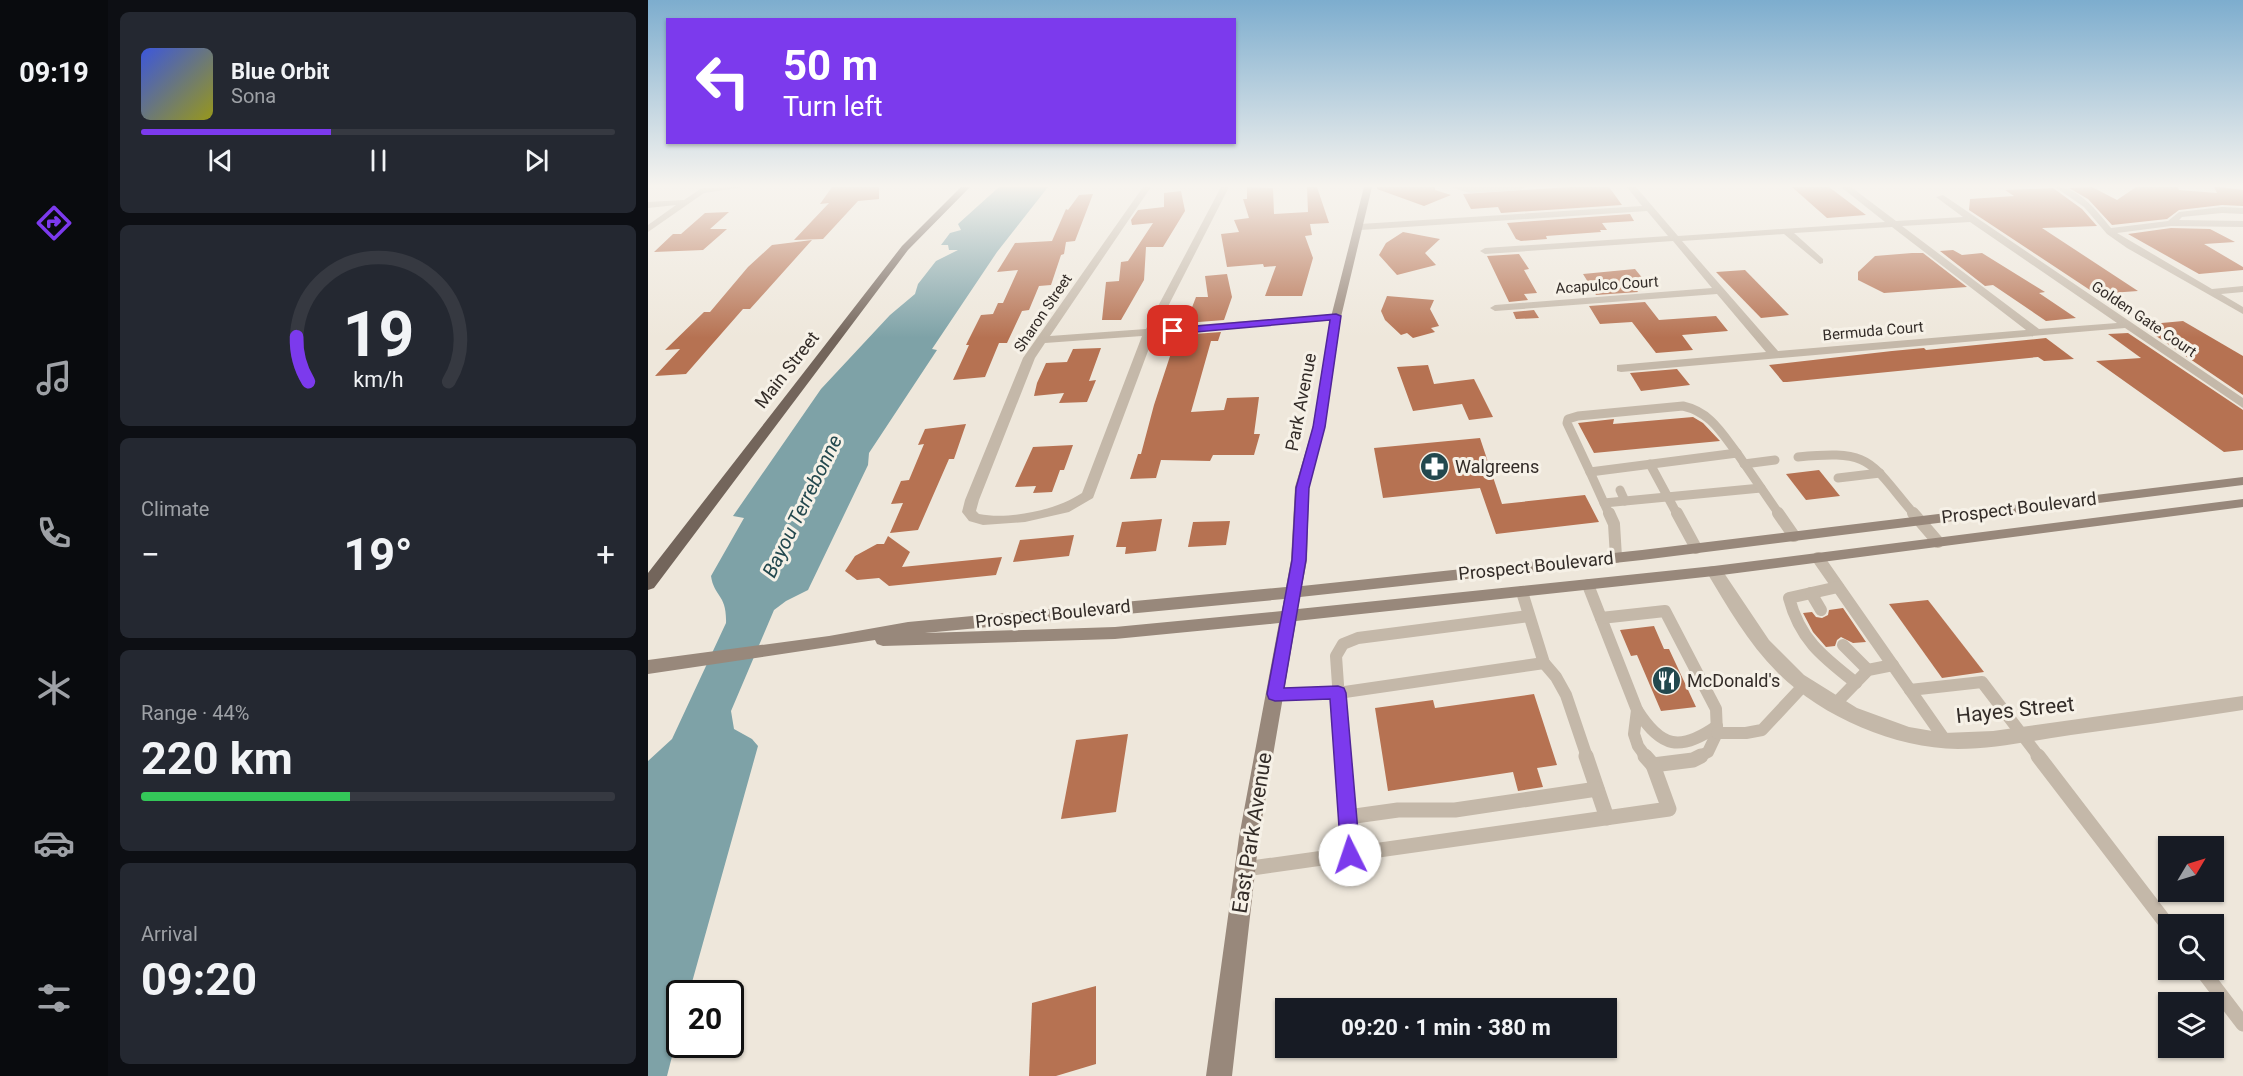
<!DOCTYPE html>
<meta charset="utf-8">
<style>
:root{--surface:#171b24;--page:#242831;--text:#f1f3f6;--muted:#9ea1a6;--line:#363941;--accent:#7c3aed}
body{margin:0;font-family:Roboto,sans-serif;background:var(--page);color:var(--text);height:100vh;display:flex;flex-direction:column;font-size:22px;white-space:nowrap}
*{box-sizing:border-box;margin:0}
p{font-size:20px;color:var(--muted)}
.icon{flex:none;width:33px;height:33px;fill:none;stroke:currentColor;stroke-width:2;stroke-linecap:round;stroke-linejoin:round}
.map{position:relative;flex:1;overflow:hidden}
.side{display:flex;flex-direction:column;gap:12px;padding:12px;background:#0d0f14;width:540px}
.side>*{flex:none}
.hud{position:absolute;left:18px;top:18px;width:570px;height:126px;border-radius:0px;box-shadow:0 2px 4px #0004;background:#7c3aed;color:#fff;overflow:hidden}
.needle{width:39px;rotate:52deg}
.buttons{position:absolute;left:1510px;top:836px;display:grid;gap:12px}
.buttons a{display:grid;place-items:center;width:66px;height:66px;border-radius:0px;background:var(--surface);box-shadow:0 2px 4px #0004;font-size:30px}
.speed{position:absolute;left:18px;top:980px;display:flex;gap:12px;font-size:30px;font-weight:700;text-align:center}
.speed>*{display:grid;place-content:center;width:78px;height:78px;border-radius:50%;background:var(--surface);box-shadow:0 2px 4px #0004;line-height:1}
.speed .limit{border:3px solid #111;border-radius:9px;background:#fff;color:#111}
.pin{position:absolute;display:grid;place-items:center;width:51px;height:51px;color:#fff;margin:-26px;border-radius:12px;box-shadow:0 3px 9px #0006}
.me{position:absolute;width:66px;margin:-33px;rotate:356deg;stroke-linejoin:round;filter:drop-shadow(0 0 4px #0008)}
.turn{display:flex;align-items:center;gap:21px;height:126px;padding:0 18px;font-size:27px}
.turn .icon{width:78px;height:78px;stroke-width:2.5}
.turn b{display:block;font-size:42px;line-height:51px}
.big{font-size:45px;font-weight:700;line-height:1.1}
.side .widget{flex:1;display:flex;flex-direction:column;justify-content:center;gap:9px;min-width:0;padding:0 21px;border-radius:9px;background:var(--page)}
.side .dial{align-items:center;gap:0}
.dial svg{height:156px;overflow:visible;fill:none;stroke:var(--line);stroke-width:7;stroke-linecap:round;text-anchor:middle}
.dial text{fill:var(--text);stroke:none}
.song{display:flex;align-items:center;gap:18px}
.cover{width:72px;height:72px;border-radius:9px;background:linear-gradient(135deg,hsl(230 70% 55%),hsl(60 70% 35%))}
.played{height:6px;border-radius:3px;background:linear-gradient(90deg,var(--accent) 40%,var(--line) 40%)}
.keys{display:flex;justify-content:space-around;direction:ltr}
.heat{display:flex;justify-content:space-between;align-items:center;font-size:33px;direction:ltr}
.charge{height:9px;border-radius:4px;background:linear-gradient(90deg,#34c759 44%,var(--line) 0)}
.trip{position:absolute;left:627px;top:998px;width:342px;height:60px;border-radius:0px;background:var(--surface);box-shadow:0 2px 4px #0004;font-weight:700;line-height:60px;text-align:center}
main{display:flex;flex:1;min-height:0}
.dock{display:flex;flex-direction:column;width:108px;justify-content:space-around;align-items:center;background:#090b0e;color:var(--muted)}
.dock .icon{width:42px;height:42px}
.dock .active{color:var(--accent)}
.dock b{font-size:27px;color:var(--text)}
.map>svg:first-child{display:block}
.water{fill:#7ea2a7}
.building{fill:#b67252}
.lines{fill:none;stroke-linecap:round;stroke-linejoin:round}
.service-far2{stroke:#c4b8a9;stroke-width:9}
.service-far1{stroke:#c4b8a9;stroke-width:12}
.service{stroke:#c4b8a9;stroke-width:15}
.minor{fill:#c4b8a9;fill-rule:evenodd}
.secondary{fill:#98887b;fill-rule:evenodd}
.primary{fill:#73655b;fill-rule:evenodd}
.route{fill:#7c3aed;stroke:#51269a;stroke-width:1.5}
.labels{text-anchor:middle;stroke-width:6;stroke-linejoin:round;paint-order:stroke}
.far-street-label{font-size:15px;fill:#332c28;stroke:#f6f1e7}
.street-label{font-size:18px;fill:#332c28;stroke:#f6f1e7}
.poi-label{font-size:18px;fill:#332c28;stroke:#f6f1e7;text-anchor:start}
.water-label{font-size:20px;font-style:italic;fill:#23484e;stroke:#f6f1e7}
.near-street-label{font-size:21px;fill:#332c28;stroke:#f6f1e7}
</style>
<main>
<nav class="dock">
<b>09:19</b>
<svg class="icon active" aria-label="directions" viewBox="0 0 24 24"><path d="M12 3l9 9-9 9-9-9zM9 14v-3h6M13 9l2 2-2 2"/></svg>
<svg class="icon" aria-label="music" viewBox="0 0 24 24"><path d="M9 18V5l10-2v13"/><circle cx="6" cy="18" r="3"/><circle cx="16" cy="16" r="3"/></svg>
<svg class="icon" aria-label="phone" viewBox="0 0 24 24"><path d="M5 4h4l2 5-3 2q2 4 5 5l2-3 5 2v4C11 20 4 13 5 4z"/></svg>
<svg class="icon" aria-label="climate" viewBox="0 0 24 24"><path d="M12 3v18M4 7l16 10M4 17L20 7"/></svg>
<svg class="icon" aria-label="car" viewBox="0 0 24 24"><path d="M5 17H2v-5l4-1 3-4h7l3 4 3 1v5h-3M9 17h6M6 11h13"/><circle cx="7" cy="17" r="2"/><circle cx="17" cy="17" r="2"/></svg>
<svg class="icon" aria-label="filters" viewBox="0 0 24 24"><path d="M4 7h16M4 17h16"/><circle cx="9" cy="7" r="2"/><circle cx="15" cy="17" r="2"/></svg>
</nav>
<section class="side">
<div class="widget">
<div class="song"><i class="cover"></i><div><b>Blue Orbit</b><p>Sona</p></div></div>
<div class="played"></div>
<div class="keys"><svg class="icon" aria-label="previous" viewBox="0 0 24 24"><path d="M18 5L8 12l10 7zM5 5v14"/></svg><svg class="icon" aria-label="pause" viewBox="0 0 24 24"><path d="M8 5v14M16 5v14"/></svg><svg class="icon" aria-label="next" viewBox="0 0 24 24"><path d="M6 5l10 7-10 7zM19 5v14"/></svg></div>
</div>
<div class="widget dial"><svg viewBox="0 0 100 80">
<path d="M14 69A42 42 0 1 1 86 69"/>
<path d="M14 69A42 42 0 0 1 8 46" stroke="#7c3aed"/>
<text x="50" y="56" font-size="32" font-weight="700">19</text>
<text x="50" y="72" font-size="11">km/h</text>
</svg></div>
<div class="widget"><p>Climate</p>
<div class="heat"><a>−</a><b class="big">19°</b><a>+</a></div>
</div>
<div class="widget"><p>Range · 44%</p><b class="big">220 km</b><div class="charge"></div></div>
<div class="widget"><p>Arrival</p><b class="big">09:20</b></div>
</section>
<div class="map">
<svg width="1595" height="1076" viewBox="0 0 1595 1076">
<rect width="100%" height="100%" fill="#eee7db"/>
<path class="water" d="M 351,187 L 400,187 L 349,252 L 284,349 L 289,350 L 221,453 L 220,465 L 160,590 L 138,601 L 126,610 L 83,711 L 86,729 L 104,739 L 110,746 L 41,993 L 32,993 L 31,1029 L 19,1076 L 0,1076 L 0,761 L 24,739 L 78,623 C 79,594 66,597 63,576 L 96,518 L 85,516 L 173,389 L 242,315 L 267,294 L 270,284 L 288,261 L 310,250 L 301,250 L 300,245 L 293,245 L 302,233 L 313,230 L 310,224 Z"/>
<g class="building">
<path d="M 184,187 L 231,187 L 231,199 L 210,201 L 175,239 L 146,240 L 181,203 L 172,204 Z"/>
<path d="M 599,187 L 625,188 L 626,214 L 660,212 L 659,187 L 669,187 L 681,223 L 662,224 L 664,235 L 657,236 L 665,258 L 654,296 L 617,296 L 628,266 L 616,267 L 615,264 L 579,267 L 573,234 L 591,232 L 586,220 L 601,218 L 595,199 L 599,199 Z"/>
<path d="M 729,187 L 787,187 L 787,190 L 803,195 L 776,206 L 729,189 Z"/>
<path d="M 921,187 L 961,187 L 974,205 L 853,213 L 850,207 L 823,209 L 815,194 Z"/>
<path d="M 1144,187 L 1181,187 L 1218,215 L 1179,218 Z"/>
<path d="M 1444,187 L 1469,200 L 1488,187 L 1530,187 L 1531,190 L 1569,193 L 1566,187 L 1572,187 L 1595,190 L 1595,206 L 1574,205 L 1531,210 L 1519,219 L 1464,225 L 1440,199 L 1421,188 Z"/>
<path d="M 1405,188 L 1434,209 L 1449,226 L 1394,228 L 1490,291 L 1448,294 L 1321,210 L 1322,199 L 1366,196 L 1357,190 Z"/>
<path d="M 533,191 L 537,211 L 515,247 L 498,247 L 496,280 L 473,320 L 454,320 L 458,282 L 471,281 L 473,262 L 480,261 L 505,223 L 484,225 L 483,220 L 490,210 L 516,207 L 516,193 Z"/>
<path d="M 445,194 L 427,241 L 418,242 L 416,254 L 413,255 L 403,285 L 391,286 L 381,310 L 374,311 L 359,343 L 351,343 L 337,377 L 305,380 L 321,345 L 318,345 L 333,315 L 345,314 L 350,303 L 355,303 L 370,270 L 349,272 L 367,243 L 404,241 L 418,209 L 420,210 L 431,195 Z"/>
<path d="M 81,212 L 62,229 L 79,229 L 55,250 L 6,252 L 25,234 L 33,234 L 57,213 Z"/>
<path d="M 982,214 L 986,221 L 954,223 L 959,230 L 952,230 L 953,232 L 898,236 L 899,239 L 873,241 L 868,239 L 859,223 Z"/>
<path d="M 1523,228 L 1562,229 L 1587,242 L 1556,244 L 1595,267 L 1595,270 L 1551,274 L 1480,234 Z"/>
<path d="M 755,232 L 792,239 L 777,253 L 788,265 L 749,275 L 731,255 L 738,243 Z"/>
<path d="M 164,240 L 102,309 L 95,309 L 38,374 L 7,376 L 32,349 L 17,350 L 56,312 L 62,312 L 100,267 L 124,245 Z"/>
<path d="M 1305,250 L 1314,255 L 1334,253 L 1397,292 L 1391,293 L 1428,318 L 1398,321 L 1345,285 L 1337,286 L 1292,251 Z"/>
<path d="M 1264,253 L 1275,253 L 1319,287 L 1236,293 L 1210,280 L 1210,272 L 1227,256 Z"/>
<path d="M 871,254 L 881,269 L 876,270 L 889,293 L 876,294 L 880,300 L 861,302 L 839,256 Z"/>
<path d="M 987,269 L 1000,285 L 986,286 L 990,292 L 948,295 L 935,274 Z"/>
<path d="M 1097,270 L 1141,315 L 1113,318 L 1068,272 Z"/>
<path d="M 579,274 L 584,297 L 576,320 L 538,323 L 548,297 L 560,297 L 557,276 Z"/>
<path d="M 739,296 L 786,300 L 782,309 L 791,326 L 783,328 L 787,332 L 765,338 L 759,333 L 753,335 L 737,320 L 733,311 Z"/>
<path d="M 997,302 L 1011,320 L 1068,316 L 1080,331 L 1034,335 L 1045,350 L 1008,353 L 984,322 L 952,324 L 941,306 Z"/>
<path d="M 886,310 L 891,318 L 868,319 L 865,312 Z"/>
<path d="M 1535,321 L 1595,356 L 1595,395 L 1492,325 Z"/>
<path d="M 573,332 L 570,341 L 563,341 L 543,412 L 576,410 L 579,398 L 611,397 L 606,434 L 612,434 L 606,455 L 565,455 L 562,461 L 513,460 L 508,478 L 482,479 L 490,454 L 493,454 L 506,405 L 526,344 L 531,344 L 533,335 Z"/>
<path d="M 1480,333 L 1595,410 L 1595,450 L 1576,452 L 1448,361 L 1493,358 L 1460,334 Z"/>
<path d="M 1398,338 L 1426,359 L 1396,361 L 1390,357 L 1139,382 L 1135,382 L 1121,365 L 1244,351 L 1276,348 L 1278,350 Z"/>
<path d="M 453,348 L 441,381 L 448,380 L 439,402 L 411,403 L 416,393 L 386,396 L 389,383 L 398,363 L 419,362 L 425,349 Z"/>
<path d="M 780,365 L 786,384 L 826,379 L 845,417 L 821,420 L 814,404 L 765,411 L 749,367 Z"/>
<path d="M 1029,369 L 1042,385 L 993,391 L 982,373 Z"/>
<path d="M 1045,417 L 1055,423 L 1072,441 L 946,453 L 930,423 L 966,419 L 965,424 Z"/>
<path d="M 318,424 L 306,459 L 301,459 L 270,530 L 242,533 L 255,503 L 243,504 L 253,481 L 261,480 L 276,444 L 270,445 L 277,429 Z"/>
<path d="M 832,438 L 854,504 L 937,495 L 951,522 L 848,534 L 832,488 L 735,498 L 726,448 Z"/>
<path d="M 425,445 L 416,470 L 412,470 L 404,492 L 385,493 L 388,486 L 367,487 L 385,447 Z"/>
<path d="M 1171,470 L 1192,496 L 1158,500 L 1138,474 Z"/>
<path d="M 514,519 L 508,551 L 477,554 L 478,547 L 468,547 L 474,522 Z"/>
<path d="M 582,521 L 578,545 L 540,547 L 545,522 Z"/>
<path d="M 426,535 L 421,556 L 365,562 L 372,540 Z"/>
<path d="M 240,536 L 262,552 L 254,567 L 354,557 L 348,575 L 241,586 L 231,578 L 209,580 L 197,571 L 207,556 L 229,544 L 236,544 Z"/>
<path d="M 1280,600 L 1336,672 L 1294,678 L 1241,604 Z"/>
<path d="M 1195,608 L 1218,642 L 1205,643 L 1193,637 L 1189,640 L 1187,646 L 1178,647 L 1165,632 L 1155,613 L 1164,612 L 1168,617 L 1174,618 L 1180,615 L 1181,610 Z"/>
<path d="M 1006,626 L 1016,649 L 1021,649 L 1048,707 L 1013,711 L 989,655 L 983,656 L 972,630 Z"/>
<path d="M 886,694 L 909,765 L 889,768 L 895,787 L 870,791 L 865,772 L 740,791 L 727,708 L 785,700 L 787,708 Z"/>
<path d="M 480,734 L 468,812 L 413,819 L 428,740 Z"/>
<path d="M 448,986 L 448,1064 L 408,1076 L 381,1076 L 384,1003 Z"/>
</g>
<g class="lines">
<g class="service-far2">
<path d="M 1150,457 C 1225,450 1220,460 1266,514"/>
<path d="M 1002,464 L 1029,514"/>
<path d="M 1096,464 L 1127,460"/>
<path d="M 942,472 L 919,423 L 920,419 L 930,416 L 1035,406 C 1062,412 1073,432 1089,453"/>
<path d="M 1190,478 L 1232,473"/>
<path d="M 972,490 L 977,501"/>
<path d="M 956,503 L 1113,488"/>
<path d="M 961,514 L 942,472 L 1089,453 L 1131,514"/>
</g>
<g class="service-far1">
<path d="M 961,513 L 966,524 L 968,557"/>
<path d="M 1029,513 L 1048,548"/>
<path d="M 1130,513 L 1146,536"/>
<path d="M 1265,513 L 1290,542"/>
<path d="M 1170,558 L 1297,740"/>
<path d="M 940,585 L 989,710 L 986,734 L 990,746 L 998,757"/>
<path d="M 1190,587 L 1141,598 C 1152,640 1175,657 1208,683"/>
<path d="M 874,592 L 896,663 L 908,677 L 918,695 L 939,757"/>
<path d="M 1163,593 L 1173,610"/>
<path d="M 953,618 L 1017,611 L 1068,709 L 1069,733 L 1060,752 L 1050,757"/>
<path d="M 1195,645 L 1220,670"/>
<path d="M 1262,690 L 1334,682 L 1391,757"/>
<path d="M 627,694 L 690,693 L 896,663"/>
<path d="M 1187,704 L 1220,670 L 1245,665"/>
<path d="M 989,710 C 1013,748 1032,752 1069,726"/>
<path d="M 1069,733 L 1098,733 L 1114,730 L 1156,685"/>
<path d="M 695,757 L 688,656 L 695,644 L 710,638 L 881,616"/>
</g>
<g class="service">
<path d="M 695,756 L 702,855"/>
<path d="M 938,756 L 959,818"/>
<path d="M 997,756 L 1005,765 L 1045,760 L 1053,756"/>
<path d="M 1390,756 L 1521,927"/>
<path d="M 700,817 L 750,810 L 807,810 L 949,789"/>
<path d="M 597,869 L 1021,809 L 1005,765"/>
<path d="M 1553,969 L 1595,1024"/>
</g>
<g class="minor">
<path d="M 96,187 L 56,193 L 0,232 L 0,225 L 28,205 L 0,208 L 0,202 L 36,200 L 54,188 Z"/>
<path d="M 495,187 L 503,187 L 402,336 L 498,329 L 573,187 L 581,187 L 509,328 L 688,314 L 693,317 L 688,320 L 506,335 L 445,498 L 421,512 L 377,522 L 335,525 L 321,521 L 314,512 L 317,500 L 375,358 ZM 494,336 L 434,493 C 409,510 361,520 331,514 L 328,511 L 331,500 L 387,358 L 397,343 Z"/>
<path d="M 802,187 L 877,187 L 873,190 L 822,193 Z"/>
<path d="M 979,187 L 988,187 L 1030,236 L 1237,222 L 1193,187 L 1203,187 L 1248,221 L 1315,217 L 1288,197 L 1295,195 L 1595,398 L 1595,408 L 1477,328 L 973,372 L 969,371 L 969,365 L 1118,352 L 1069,294 L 847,311 L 842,308 L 847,305 L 1064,288 L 1025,241 L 837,254 L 832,251 L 837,248 L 1020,236 L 999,211 L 712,230 L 707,227 L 712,224 L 994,206 ZM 1322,222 L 1469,323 L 1391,329 L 1254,226 ZM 1244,227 L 1378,330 L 1130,351 L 1034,241 L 1136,234 L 1172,264 L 1175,263 L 1175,259 L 1146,233 Z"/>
<path d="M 1407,187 C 1431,187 1449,211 1463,228 L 1520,221 L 1531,212 L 1574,207 L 1595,208 L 1595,214 L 1574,213 L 1534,217 L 1531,220 L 1595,221 L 1595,227 L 1523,226 L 1469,233 L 1564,289 L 1595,286 L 1595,292 L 1573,294 L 1595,307 L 1595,314 L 1479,248 L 1459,234 L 1436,207 Z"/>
<path d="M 1066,566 L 1072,567 L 1121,640 L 1156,675 L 1209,708 L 1261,727 L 1296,733 L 1345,731 L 1595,696 L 1595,710 C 1538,719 1481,727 1423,735 C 1386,740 1348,749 1310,749 C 1246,748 1174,717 1129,672 C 1100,643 1079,606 1058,571 L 1060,567 Z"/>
</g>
<path class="secondary" d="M 716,187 L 724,187 L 693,317 L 677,427 L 661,487 L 659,560 L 654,586 L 994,550 L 1595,477 L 1595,485 L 994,560 L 652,597 L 650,609 L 1066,566 L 1595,499 L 1595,507 L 1066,576 L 648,621 L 611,837 L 584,1076 L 558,1076 L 591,837 L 631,623 L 467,639 L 235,646 L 229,644 L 227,640 L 0,674 L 0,660 L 181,636 L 260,622 L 638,587 L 643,560 L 647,487 L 665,427 L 683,317 ZM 636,599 L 634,611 L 467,627 L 277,633 Z"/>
<path class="primary" d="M 313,187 L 322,187 L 260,250 L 6,588 L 0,590 L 0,573 L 254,246 Z"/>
</g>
<linearGradient id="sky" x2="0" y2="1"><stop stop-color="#7dadce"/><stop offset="0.55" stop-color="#f7f4ef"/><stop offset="1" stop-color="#f7f4ef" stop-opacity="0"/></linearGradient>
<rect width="1595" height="338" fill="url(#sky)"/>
<path class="route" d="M 688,314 L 693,316 L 677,427 L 661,488 L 658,560 L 636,688 L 690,686 L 696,688 L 698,693 L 712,855 L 709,861 L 702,864 L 695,861 L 693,855 L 682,699 L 627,701 L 621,699 L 619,694 L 644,560 L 648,488 L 665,427 L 682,320 L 525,334 L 519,331 L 525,328 Z"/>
<defs>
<symbol id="pharmacy-disc" viewBox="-11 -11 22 22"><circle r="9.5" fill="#23484e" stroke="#f6f1e7"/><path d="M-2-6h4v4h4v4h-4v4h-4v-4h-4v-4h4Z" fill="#fff"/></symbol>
<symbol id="restaurant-disc" viewBox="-11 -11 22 22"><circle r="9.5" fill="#23484e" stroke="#f6f1e7"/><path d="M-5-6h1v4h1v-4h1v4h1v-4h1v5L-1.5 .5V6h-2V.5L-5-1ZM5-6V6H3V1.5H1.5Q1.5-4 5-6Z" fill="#fff"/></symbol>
</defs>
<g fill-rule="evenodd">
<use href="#pharmacy-disc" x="770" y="450" width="33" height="33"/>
<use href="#restaurant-disc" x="1002" y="664" width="33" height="33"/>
</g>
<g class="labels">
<g class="far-street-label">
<text transform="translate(959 285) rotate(-4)" y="5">Acapulco Court</text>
<text transform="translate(395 313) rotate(-56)" y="5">Sharon Street</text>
<text transform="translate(1496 319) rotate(34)" y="5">Golden Gate Court</text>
<text transform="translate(1225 331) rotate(-5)" y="5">Bermuda Court</text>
</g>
<g class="street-label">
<text transform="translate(139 370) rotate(-52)" y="6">Main Street</text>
<text transform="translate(653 402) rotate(-79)" y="6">Park Avenue</text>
<text transform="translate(1371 508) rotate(-7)" y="6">Prospect Boulevard</text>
<text transform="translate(888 566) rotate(-6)" y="6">Prospect Boulevard</text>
<text transform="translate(405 614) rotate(-6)" y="6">Prospect Boulevard</text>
</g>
<g class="poi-label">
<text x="807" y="473">Walgreens</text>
<text x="1039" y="687">McDonald's</text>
</g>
<g class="water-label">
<text transform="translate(154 506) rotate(-64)" y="7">Bayou Terrebonne</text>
</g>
<g class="near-street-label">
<text transform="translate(1367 710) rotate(-6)" y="7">Hayes Street</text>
<text transform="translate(604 833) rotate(-81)" y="7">East Park Avenue</text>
</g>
</g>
</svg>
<div class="buttons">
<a><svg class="needle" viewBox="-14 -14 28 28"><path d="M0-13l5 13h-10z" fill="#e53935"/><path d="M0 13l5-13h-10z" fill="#9ea1a6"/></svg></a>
<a><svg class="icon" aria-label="search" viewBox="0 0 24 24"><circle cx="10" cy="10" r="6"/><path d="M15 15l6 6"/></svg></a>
<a><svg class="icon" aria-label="layers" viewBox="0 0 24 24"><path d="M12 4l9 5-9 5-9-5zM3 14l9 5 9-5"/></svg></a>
</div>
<div class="speed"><div class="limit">20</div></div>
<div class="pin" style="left:525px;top:331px;background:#d93025"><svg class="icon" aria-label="arrive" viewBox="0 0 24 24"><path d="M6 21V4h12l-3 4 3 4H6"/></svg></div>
<svg class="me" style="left:702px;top:855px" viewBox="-20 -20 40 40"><circle r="19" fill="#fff"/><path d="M0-13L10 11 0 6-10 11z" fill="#7c3aed"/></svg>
<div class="trip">09:20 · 1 min · 380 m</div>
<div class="hud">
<div class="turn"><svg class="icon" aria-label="left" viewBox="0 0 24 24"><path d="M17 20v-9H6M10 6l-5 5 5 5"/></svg><div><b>50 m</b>Turn left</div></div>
</div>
</div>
</main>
